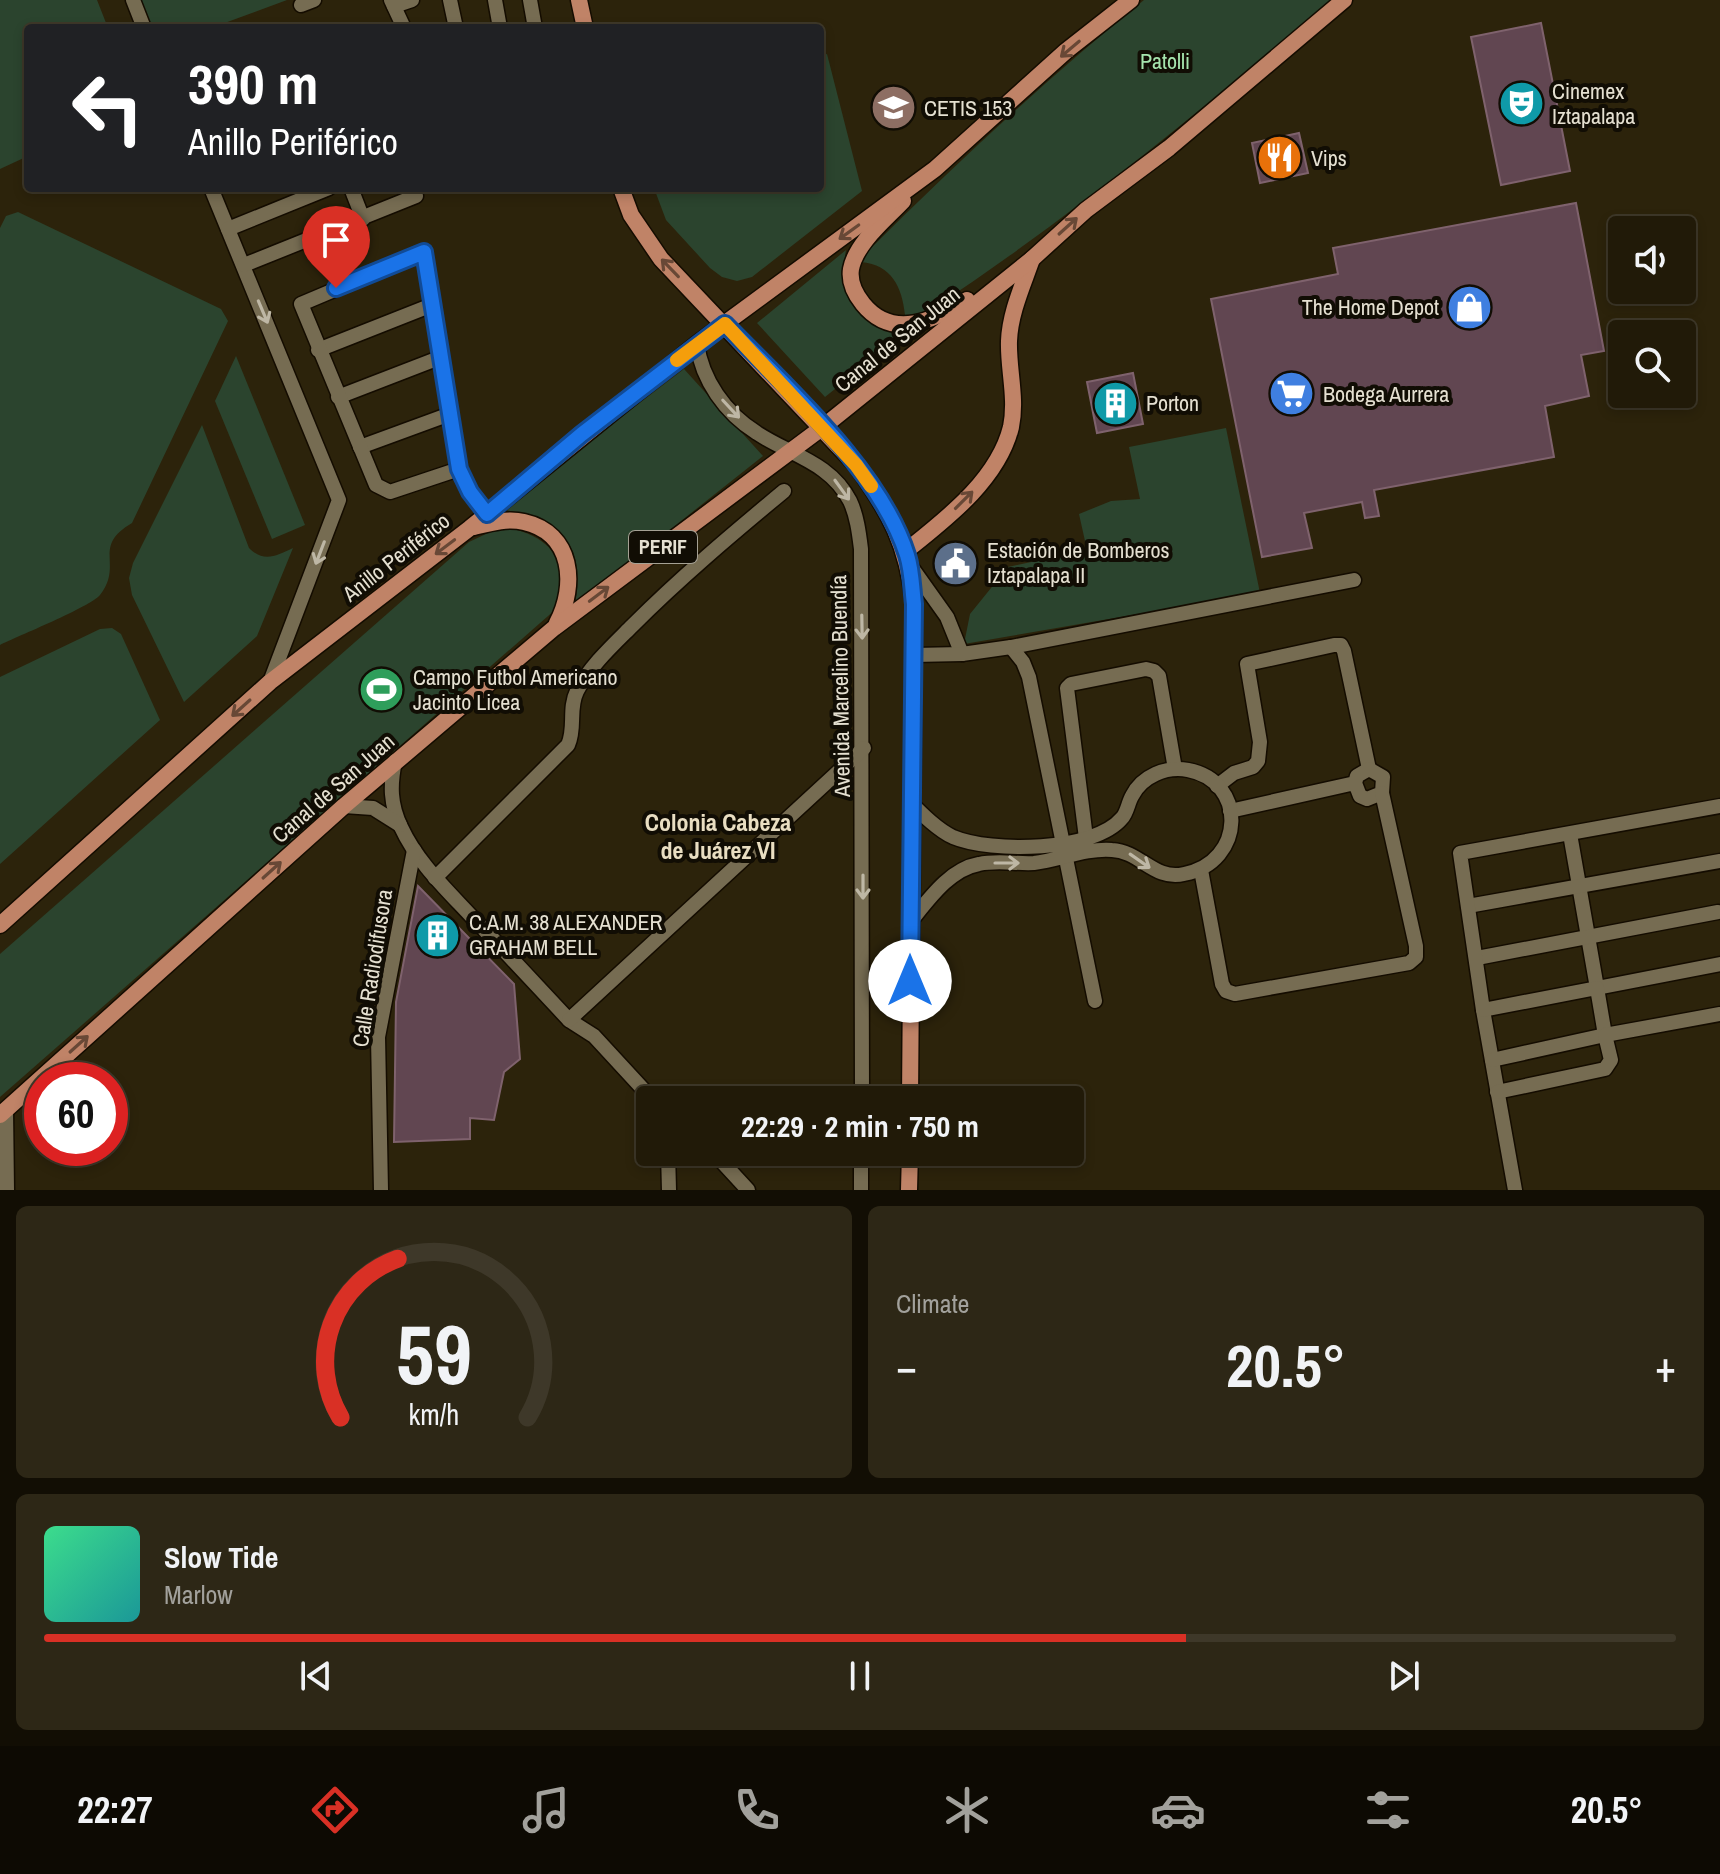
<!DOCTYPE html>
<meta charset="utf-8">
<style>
:root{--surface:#211a08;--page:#2d2716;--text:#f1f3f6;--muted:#a2a19c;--line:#3e3829;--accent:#d93025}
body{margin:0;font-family:"Archivo Narrow",sans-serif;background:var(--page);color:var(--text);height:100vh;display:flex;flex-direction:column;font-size:30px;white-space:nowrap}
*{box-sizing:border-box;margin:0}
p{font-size:26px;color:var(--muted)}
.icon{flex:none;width:44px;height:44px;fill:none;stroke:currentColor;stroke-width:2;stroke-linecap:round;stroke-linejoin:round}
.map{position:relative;height:1190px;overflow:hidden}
.drawer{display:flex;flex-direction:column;gap:16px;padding:16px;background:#120e04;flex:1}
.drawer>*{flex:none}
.guide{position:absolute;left:24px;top:24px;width:800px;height:168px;border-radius:8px;box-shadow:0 4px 12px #0003,0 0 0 2px var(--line);background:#202124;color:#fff;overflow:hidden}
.controls{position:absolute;left:1608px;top:216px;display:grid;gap:16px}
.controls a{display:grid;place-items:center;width:88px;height:88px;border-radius:8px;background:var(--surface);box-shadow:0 4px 12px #0003,0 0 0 2px var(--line);font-size:40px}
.speed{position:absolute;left:24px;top:1062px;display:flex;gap:16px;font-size:40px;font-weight:700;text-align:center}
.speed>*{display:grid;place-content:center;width:104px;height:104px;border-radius:50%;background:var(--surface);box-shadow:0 4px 12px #0003,0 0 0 2px var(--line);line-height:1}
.speed .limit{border:12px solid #d22;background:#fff;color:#111}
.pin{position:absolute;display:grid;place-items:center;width:68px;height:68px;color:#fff;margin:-82px -34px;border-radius:50% 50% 50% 0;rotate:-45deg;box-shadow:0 0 8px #0007}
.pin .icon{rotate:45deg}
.me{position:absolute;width:88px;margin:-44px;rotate:0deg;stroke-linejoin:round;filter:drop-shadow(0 0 6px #0008)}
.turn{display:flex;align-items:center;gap:28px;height:168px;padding:0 32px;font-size:36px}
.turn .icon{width:104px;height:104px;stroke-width:2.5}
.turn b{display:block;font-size:56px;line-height:68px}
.big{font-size:60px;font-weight:700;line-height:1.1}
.drawer .widget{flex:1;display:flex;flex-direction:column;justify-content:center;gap:12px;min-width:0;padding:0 28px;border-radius:12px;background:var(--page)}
.drawer .dial{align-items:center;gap:0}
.dial svg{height:208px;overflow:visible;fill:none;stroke:var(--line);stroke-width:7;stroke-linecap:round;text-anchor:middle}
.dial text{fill:var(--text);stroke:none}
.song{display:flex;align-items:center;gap:24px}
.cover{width:96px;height:96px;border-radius:12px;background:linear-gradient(135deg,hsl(150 70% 55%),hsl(180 70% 35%))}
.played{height:8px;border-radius:4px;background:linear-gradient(90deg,var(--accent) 70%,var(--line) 70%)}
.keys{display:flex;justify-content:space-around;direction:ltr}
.heat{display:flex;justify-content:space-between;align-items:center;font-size:44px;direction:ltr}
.drawer .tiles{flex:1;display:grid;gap:16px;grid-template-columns:1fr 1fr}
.widget:last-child{grid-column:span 2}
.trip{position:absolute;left:636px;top:1086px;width:448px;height:80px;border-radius:8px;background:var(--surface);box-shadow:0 4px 12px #0003,0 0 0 2px var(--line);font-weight:700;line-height:80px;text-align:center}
.tabs{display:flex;height:128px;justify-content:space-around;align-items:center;background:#0d0a03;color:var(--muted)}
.tabs .icon{width:56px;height:56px}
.tabs .active{color:var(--accent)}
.tabs b{font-size:36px;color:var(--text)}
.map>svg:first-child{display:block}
.green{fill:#2b442e}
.building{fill:#614651;stroke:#7f626d;stroke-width:2}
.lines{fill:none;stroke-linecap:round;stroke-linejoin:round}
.minor-casing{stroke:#140c00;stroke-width:17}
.major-casing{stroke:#140c00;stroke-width:19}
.minor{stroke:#766c52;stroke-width:14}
.major{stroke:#c08367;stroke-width:16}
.oneway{stroke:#684836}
.oneway2{stroke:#beb7a5}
.route-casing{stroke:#114b97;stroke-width:20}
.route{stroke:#1a73e8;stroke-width:14}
.slow{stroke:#f59e0b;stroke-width:14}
.labels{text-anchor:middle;stroke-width:8;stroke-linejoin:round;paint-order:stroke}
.shield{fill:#110d04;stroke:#a5a194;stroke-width:2}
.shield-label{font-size:20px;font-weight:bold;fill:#e5e0d1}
.park-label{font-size:22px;fill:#a6e5ae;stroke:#110d04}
.poi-label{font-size:22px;fill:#e5e0d1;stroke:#110d04;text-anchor:start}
.street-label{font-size:22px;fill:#e5e0d1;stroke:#110d04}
.neighbourhood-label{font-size:24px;font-weight:bold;fill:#e9dec2;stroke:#110d04}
</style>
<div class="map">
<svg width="1720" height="1190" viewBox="0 0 1720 1190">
<rect width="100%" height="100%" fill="#2c230b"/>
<g class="green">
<path d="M 0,0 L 97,0 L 108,28 L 28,28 L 28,156 L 0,169 Z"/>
<path d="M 138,0 L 287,0 L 211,28 L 149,28 Z"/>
<path d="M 1144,0 L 1333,0 C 1205,107 1074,215 935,307 L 916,315 L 905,315 C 902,287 892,265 861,262 L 867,252 C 956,164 1047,78 1144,0 Z"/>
<path d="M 827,54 L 862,191 L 752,277 L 737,281 L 722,277 L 710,268 L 666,220 L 654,188 L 820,188 L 820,56 Z"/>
<path d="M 18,212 L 221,309 L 228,321 L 132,523 C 91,547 124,564 100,595 C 90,607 18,636 0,645 L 0,228 L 6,216 Z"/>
<path d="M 846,250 C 837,300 857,322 905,333 L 825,397 L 757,323 Z"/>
<path d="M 236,356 L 305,525 L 272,539 L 215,401 Z"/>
<path d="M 684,369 L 763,456 L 575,605 C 586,540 560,522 501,509 Z"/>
<path d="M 202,425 L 249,548 C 264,563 276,556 293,548 L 257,636 L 184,702 L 132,595 L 129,578 L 133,563 Z"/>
<path d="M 1226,428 L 1260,593 L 964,644 L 970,614 L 1008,567 L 1087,550 L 1079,514 L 1111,501 L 1140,499 L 1129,447 Z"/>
<path d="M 510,528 C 555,539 571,565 556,609 L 0,1097 L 0,954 L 469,542 L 490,532 Z"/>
<path d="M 112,628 L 121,634 L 160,720 L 0,864 L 0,677 L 100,629 Z"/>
</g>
<g class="building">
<path d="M 1541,23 L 1570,171 L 1501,185 L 1471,37 Z"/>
<path d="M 1299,133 L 1308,173 L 1260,183 L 1252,143 Z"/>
<path d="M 1576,203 L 1604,351 L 1581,355 L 1589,396 L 1545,406 L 1554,457 L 1374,490 L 1379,516 L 1365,518 L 1362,502 L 1304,513 L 1312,548 L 1262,557 L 1211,299 L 1338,274 L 1333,248 Z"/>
<path d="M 1133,373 L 1143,424 L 1097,433 L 1087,382 Z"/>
<path d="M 418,886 L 514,984 L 520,1059 L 504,1072 L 494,1120 L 470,1118 L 470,1139 L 394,1142 L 396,1002 Z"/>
</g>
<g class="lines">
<defs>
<g id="minor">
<path d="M 133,0 L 144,28"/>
<path d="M 391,0 L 404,28"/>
<path d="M 450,0 L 456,28"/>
<path d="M 495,0 L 500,28"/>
<path d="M 530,0 L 535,28"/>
<path d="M 301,5 L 314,0"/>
<path d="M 394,6 L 412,0"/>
<path d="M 211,188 L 339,500 L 270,682"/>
<path d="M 351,188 L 363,219"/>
<path d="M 228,229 L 329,188"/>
<path d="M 244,265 L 416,196"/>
<path d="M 697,344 C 702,380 725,413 757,433 C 790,455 830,462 850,501 C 857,516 859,533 861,549 L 862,1100"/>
<path d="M 318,350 L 432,305"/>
<path d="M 338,397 L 439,358"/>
<path d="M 360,447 L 450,414"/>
<path d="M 459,469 L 390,492 L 376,485 L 301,304 L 424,252 L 459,469 L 470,492 L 487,514"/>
<path d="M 910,565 L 947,617 L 962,654"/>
<path d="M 1011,647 L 1023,662 L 1029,677 L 1095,1001"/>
<path d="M 914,655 L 962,654 L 1011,647 L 1354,580"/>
<path d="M 395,761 C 390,785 390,804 401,827 C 417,862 446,889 472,917 C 505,951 537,986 569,1020 L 594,1036 L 653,1100"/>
<path d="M 1217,786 L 1234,773 L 1253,767 L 1258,761 L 1260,742 L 1247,664 L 1334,645 L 1341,645 L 1344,651 L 1369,769"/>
<path d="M 344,806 L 373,808 L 400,825"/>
<path d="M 1230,811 L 1355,783 L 1357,776 L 1369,769 L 1383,777 L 1382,793 L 1367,799 L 1360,796 L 1355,783"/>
<path d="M 1570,834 L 1597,988 L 1720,964"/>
<path d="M 1086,838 L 1067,688 L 1071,684 L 1146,669 L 1154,671 L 1159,676 L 1175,769"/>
<path d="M 1201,870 L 1222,984 L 1226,991 L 1235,994 L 1409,963 L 1416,957 L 1416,946 L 1382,793"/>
<path d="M 435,878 L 568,745 C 576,727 568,709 577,691 C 589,667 613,645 632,626 C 680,578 731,535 784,491"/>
<path d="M 1468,906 L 1720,861"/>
<path d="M 911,921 C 929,899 950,869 979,864 C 997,860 1016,864 1034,863 C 1060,860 1085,848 1112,850 C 1140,851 1154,881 1184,874 C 1246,862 1247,781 1188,770 C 1166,766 1142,776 1132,796 C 1128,803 1127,813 1122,818 C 1094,852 991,853 953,837 C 938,830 923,815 911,803"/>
<path d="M 1477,958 L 1718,912"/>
<path d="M 1483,1010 L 1515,1190"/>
<path d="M 569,1020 L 864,748"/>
<path d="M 1492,1060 L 1605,1035 L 1597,988 L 1483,1010 L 1460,853 L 1720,806"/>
<path d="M 1497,1092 L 1605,1069 L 1611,1060 L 1605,1035 L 1720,1014"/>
<path d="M 6,1109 L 7,1190"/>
<path d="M 668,1152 L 669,1190"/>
<path d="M 713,1152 L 748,1190"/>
<path d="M 381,1190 L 378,1037 L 414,850"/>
<path d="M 861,1190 L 861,1152"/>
</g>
<g id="major">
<path d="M 579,0 L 585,28"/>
<path d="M 621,188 L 631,215 L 661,259 L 856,465 C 890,513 907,544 914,604 L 910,1100"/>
<path d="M 903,201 C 885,220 856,243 851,269 C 849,282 855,294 863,304 C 893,341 934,320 967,300"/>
<path d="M 474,527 C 490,523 507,518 524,522 C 573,533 577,585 557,623"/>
<path d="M 906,551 C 946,519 998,480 1011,427 C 1017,398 1008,369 1009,341 C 1010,313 1023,285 1032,259"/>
<path d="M 0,925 L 270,682 L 470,528 L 697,344 L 935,169 L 1066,51 L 1131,0"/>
<path d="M 0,1115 L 344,806 L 554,628 L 823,427 L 1032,259 L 1086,210 L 1169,148 L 1344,0"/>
<path d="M 909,1190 L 910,1152"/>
</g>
</defs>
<use href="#minor" class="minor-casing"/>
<use href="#major" class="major-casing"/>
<use href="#minor" class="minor"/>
<use href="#major" class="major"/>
</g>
<defs><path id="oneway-shaft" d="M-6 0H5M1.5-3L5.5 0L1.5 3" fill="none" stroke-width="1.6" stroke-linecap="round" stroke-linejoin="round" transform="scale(2)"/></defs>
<g class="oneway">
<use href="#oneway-shaft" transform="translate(1070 49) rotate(140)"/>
<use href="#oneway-shaft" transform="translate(1068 226) rotate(-42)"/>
<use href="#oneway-shaft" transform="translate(849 232) rotate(144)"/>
<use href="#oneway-shaft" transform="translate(670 268) rotate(-134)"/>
<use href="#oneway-shaft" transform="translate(964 500) rotate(-45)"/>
<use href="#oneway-shaft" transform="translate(445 547) rotate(143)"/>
<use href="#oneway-shaft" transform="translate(599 594) rotate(-37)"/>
<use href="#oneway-shaft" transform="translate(241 708) rotate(138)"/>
<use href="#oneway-shaft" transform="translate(272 870) rotate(-42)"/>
<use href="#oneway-shaft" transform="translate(79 1044) rotate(-42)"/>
</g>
<g class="oneway2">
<use href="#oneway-shaft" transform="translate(263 312) rotate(67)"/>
<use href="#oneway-shaft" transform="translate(731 409) rotate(47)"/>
<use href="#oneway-shaft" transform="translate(842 490) rotate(54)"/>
<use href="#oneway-shaft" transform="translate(320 553) rotate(111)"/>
<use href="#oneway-shaft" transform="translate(862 627) rotate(89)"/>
<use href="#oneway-shaft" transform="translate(1140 861) rotate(35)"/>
<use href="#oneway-shaft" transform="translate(1007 863)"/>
<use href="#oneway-shaft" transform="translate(863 887) rotate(90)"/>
</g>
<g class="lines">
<defs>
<path id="route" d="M 336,288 L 424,252 L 459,469 L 470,492 L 487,514 L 582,434 L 725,324 C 786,387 880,470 907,555 C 912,571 912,588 914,604 L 910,981"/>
</defs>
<use href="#route" class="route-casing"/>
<use href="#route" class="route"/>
<path class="slow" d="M 677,360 L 725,324 L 856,465 L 871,486"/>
</g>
<defs>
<symbol id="theatre-disc" viewBox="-11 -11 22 22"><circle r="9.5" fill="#0f9aa8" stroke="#110d04"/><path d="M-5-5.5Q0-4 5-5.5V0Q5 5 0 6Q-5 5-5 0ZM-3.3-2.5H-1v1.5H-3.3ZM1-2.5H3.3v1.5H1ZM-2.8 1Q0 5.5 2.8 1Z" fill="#fff"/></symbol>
<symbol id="university-disc" viewBox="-11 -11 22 22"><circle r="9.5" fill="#8d6e63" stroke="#110d04"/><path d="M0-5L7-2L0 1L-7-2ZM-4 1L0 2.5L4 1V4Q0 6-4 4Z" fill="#fff"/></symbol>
<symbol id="restaurant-disc" viewBox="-11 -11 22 22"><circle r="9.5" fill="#e8710a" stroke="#110d04"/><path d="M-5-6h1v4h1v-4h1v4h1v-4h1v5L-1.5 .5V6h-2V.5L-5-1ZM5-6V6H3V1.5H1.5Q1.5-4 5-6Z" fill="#fff"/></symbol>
<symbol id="shop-disc" viewBox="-11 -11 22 22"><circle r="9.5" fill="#3f7fe0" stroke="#110d04"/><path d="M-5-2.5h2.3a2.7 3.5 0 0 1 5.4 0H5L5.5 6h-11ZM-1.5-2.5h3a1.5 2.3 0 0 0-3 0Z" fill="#fff"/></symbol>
<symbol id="supermarket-disc" viewBox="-11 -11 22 22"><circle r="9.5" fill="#3f7fe0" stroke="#110d04"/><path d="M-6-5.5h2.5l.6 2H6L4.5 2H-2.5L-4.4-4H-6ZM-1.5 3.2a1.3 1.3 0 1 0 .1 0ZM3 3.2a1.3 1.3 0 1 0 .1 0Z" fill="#fff"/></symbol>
<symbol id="building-disc" viewBox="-11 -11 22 22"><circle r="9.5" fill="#0f9aa8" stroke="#110d04"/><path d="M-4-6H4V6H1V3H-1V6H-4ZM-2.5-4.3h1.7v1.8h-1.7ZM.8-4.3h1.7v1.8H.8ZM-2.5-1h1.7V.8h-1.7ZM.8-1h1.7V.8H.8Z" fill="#fff"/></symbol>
<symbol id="civic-disc" viewBox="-11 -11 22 22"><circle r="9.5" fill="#5c6f8a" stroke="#110d04"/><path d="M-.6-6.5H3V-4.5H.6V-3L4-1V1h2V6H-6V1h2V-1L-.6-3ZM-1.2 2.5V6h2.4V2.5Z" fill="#fff"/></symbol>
<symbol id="stadium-disc" viewBox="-11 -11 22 22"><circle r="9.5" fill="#2e9e5b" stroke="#110d04"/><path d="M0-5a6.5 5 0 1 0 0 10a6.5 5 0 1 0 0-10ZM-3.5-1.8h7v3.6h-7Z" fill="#fff"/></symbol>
</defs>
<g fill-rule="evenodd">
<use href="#theatre-disc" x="1496" y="78" width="51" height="51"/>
<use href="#university-disc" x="868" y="82" width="51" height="51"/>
<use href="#restaurant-disc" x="1254" y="132" width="51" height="51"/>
<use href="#shop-disc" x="1444" y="282" width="51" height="51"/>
<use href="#supermarket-disc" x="1266" y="368" width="51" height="51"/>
<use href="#building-disc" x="1090" y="378" width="51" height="51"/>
<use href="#civic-disc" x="930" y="538" width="51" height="51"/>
<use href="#stadium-disc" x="356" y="664" width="51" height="51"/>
<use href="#building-disc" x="412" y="910" width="51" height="51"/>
</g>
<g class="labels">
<rect class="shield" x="629" y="531" width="68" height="32" rx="6"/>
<g class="shield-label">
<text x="663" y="554">PERIF</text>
</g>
<g class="park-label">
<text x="1165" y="69">Patolli</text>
</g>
<g class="poi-label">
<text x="1552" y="99">Cinemex<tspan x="1552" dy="25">Iztapalapa</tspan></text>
<text x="924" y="116">CETIS 153</text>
<text x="1311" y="166">Vips</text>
<text x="1439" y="315" text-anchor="end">The Home Depot</text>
<text x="1323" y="402">Bodega Aurrera</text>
<text x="1146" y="411">Porton</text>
<text x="987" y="558">Estación de Bomberos<tspan x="987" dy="25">Iztapalapa II</tspan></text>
<text x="413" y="685">Campo Futbol Americano<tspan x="413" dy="25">Jacinto Licea</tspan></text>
<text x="469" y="930">C.A.M. 38 ALEXANDER<tspan x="469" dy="25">GRAHAM BELL</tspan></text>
</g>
<g class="street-label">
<text transform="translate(897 339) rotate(-39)" y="8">Canal de San Juan</text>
<text transform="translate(396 557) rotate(-38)" y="8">Anillo Periférico</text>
<text transform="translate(840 686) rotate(-91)" y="8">Avenida Marcelino Buendía</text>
<text transform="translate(333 788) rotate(-41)" y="8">Canal de San Juan</text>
<text transform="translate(372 968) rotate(-81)" y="8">Calle Radiodifusora</text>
</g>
<g class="neighbourhood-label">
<text x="718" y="831">Colonia Cabeza<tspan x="718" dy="28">de Juárez VI</tspan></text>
</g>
</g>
</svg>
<div class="controls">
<a><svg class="icon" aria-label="sound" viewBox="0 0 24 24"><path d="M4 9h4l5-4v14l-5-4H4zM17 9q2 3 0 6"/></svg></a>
<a><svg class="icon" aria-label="search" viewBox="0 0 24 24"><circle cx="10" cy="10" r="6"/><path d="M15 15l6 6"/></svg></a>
</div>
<div class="speed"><div class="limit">60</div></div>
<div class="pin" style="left:336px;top:288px;background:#d93025"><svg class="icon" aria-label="arrive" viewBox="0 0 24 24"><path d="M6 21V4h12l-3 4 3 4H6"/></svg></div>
<svg class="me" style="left:910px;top:981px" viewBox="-20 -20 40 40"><circle r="19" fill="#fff"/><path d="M0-13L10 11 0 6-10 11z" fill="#1a73e8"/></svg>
<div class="trip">22:29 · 2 min · 750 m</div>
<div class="guide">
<div class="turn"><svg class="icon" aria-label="left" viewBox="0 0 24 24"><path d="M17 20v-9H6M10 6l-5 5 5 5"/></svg><div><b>390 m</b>Anillo Periférico</div></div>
</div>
</div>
<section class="drawer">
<div class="tiles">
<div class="widget dial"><svg viewBox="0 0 100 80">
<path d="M14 69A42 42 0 1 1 86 69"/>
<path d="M14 69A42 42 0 0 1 36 8" stroke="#d93025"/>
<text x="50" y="56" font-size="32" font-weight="700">59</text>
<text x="50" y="72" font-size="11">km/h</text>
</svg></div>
<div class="widget"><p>Climate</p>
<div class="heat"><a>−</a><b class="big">20.5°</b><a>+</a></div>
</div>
<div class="widget">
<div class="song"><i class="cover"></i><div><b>Slow Tide</b><p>Marlow</p></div></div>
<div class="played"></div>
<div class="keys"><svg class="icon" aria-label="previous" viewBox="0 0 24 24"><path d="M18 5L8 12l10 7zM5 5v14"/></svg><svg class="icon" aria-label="pause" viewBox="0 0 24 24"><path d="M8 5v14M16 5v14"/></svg><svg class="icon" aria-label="next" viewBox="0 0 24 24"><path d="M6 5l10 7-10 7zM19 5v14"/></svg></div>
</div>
</div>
</section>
<nav class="tabs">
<b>22:27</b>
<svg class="icon active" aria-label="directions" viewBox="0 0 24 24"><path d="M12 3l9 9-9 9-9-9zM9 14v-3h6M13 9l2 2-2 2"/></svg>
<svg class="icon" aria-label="music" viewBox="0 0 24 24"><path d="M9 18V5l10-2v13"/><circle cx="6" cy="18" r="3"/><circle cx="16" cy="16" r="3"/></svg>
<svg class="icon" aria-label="phone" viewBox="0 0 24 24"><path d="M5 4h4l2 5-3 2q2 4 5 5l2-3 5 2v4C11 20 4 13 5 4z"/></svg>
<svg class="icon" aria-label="climate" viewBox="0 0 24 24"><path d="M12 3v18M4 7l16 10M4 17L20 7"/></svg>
<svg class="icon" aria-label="car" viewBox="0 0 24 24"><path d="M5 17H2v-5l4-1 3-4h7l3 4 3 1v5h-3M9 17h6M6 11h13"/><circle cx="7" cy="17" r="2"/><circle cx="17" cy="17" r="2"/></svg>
<svg class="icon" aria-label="filters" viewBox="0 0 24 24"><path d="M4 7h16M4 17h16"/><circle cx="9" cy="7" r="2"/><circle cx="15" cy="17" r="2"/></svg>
<b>20.5°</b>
</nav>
